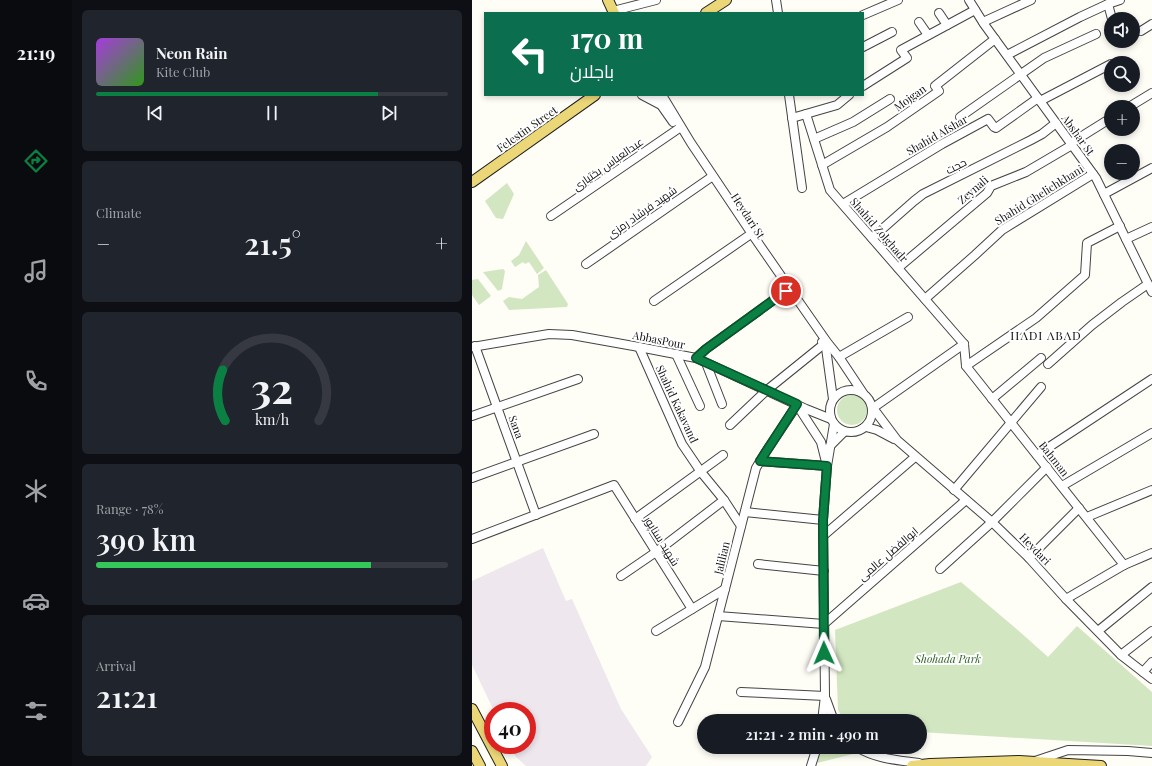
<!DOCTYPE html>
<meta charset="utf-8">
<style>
:root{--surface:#171b24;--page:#20242c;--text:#f1f3f6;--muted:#9ea1a6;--line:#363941;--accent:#0b8043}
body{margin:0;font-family:"Playfair Display",Cairo,serif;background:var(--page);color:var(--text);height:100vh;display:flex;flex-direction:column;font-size:15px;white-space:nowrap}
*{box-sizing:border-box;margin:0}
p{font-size:13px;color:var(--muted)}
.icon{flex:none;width:22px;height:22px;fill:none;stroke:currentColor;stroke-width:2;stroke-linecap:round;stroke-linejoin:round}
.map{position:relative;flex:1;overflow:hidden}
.drawer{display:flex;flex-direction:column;gap:10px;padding:10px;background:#0d0f14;width:400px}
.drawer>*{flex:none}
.banner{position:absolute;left:12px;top:12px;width:380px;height:84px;border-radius:0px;box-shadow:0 2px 6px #0003;background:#0b6e4f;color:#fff;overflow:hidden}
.fabs{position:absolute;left:632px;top:12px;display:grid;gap:8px}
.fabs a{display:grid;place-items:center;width:36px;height:36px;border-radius:50%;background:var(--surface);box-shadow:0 2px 6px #0003;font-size:20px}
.speed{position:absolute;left:12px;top:702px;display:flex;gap:8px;font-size:20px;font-weight:700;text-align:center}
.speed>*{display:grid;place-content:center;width:52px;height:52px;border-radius:50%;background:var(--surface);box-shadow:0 2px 6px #0003;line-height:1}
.speed .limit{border:6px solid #d22;background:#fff;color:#111}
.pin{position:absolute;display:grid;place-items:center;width:34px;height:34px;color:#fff;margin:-17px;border:2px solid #fff;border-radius:50%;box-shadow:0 1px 4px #0007}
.me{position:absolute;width:44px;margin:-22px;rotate:359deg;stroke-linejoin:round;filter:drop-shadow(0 0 3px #0008)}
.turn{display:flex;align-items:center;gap:14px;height:84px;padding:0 20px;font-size:18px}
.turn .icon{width:52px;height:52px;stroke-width:2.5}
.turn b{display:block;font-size:28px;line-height:34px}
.big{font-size:30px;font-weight:600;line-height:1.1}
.drawer .tile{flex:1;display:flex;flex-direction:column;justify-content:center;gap:6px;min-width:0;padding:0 14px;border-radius:6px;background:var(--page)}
.drawer .dial{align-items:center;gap:0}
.dial svg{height:104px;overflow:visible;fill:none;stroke:var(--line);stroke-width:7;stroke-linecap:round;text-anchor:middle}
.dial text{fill:var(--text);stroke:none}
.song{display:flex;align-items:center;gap:12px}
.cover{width:48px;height:48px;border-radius:6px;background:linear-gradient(135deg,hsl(280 70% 55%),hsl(110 70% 35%))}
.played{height:4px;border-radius:2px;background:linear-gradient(90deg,var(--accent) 80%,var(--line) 80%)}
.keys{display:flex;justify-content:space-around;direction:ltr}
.heat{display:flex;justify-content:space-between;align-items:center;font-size:22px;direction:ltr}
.charge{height:6px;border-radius:3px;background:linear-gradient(90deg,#34c759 78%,var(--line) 0)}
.trip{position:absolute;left:225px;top:714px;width:230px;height:40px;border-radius:20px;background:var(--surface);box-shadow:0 2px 6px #0003;font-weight:600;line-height:40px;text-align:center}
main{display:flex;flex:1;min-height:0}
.menu{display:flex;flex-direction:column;width:72px;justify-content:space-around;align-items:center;background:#090b0e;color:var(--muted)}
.menu .icon{width:28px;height:28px}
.menu .current{color:var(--accent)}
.menu b{font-size:18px;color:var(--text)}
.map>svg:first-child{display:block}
.industrial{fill:#eee7ee}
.green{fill:#d2e7c1}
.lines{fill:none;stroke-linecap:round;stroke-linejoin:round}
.minor-casing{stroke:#444;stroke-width:10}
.major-casing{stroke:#222;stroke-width:12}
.minor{stroke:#fff;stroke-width:8}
.major{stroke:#ecd778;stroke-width:10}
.route-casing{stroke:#07532c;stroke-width:10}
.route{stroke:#0b8043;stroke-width:7}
.labels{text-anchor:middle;stroke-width:4;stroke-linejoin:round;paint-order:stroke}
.street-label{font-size:11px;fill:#111;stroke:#fff}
.park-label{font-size:11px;font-style:italic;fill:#2f6426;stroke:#fff}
.neighbourhood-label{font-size:12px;letter-spacing:1px;fill:#111;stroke:#fff}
</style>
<main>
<nav class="menu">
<b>21:19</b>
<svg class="icon current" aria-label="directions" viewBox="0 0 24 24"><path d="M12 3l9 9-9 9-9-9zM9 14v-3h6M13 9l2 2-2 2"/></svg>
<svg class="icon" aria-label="music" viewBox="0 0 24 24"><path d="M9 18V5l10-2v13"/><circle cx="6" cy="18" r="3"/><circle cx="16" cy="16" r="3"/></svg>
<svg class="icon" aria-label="phone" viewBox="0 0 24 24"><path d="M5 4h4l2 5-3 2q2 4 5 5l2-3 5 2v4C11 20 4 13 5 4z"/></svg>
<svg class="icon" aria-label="climate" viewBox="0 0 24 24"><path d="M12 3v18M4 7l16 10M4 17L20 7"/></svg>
<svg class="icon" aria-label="car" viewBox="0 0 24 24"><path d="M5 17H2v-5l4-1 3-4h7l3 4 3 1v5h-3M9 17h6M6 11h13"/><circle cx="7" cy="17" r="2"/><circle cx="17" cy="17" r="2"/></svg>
<svg class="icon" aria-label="filters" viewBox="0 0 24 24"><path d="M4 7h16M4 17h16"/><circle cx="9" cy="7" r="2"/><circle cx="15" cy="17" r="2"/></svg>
</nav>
<section class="drawer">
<div class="tile">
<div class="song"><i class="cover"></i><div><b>Neon Rain</b><p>Kite Club</p></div></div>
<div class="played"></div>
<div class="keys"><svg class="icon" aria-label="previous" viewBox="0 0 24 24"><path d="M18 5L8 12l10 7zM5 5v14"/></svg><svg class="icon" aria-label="pause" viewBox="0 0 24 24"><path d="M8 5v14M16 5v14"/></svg><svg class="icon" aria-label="next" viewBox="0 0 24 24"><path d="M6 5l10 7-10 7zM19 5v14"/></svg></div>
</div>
<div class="tile"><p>Climate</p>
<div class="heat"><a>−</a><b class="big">21.5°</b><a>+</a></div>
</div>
<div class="tile dial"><svg viewBox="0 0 100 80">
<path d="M14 69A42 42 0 1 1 86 69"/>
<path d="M14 69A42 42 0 0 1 12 30" stroke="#0b8043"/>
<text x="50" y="56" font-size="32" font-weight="700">32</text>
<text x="50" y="72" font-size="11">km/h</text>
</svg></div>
<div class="tile"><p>Range · 78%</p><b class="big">390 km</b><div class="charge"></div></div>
<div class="tile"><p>Arrival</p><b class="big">21:21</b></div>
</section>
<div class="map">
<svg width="680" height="766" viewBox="0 0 680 766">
<rect width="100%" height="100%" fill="#fefdf6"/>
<path class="industrial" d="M 71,548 L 94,601 L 100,599 L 149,709 L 180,757 L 174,766 L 54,766 L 44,757 L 39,745 L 55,745 L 55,711 L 22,711 L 0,665 L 0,581 Z"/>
<g class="green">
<path d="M 35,183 L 42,194 L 31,219 L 24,218 L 13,201 Z"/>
<path d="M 54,241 L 72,268 L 65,274 L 57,262 L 53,264 L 51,262 L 43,267 L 39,261 L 47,255 Z"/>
<path d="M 31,269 L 33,271 L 30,289 L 26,291 L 11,272 Z"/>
<path d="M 74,270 L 96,304 L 95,307 L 37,310 L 31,301 L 37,297 L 50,299 L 67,287 L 66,275 Z"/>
<path d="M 6,279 L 19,296 L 7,305 L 0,295 L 0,280 Z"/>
<circle cx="380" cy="410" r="15"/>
<path d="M 489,582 L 548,632 L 576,657 L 605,626 L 680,692 L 680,746 L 448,732 L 448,721 L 373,721 L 366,710 L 363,630 Z"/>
<path d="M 349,747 L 376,747 L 385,753 L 345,763 Z"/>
</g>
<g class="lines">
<defs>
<g id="minor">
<path d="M 304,0 L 306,13"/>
<path d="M 497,0 L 512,24 L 624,178 L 680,292"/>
<path d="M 636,4 L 640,19"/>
<path d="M 141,11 L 184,0"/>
<path d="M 467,13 L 475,25"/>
<path d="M 391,15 L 426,0"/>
<path d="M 447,22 L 456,35"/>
<path d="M 511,22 L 559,0"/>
<path d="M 669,31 L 680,24"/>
<path d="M 391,47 L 420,32"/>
<path d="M 535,55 L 608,17 L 636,4 L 648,0"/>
<path d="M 391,86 L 435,58 L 429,50 L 503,10"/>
<path d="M 170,95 L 187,104"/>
<path d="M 182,95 L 201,122"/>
<path d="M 190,95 L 219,143 L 280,234 L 325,299 L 355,342 L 367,357 L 391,393"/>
<path d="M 317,95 L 330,188"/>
<path d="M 568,101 L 639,64"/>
<path d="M 657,107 L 680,93"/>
<path d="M 334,114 L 358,190 L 492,344"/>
<path d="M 488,117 L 572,58 L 624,34"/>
<path d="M 320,118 L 365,105 L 377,95"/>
<path d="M 342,139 L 381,122 L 418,99"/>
<path d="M 599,143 L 639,118"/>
<path d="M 350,165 L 415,127 L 467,91 L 463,86 L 523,39"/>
<path d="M 632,194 L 680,168"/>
<path d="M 371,204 L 470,144 L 516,119 L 522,127 L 524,128 L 566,98"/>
<path d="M 79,216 L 206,129"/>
<path d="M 400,238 L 442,201 L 451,194 L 559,140 L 570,134 L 584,123"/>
<path d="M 654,239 L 680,227"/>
<path d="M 114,264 L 238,178"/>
<path d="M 426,268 L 515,193 L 519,186 L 554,172 L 600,145"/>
<path d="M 453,299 L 503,255 L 530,230 L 621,174"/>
<path d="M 182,301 L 276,236"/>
<path d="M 350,342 L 354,348 L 361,399"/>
<path d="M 492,344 L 401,408 L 425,440 L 520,522 L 557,558 L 594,599 L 649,655 L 680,679"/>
<path d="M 492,344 L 494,366 L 652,565"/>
<path d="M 3,346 L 64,515"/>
<path d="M 0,347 L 77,334 L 100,335 L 167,347 L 224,358 L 334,409 L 359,419"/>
<path d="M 167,347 L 210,444 L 229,472 L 252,500 L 269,526"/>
<path d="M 204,354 L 228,406"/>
<path d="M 367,357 L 436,317"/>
<path d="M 224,358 L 234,349 L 314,291"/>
<path d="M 234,363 L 250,404"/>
<path d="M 576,364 L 620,325 L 650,302 L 676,284"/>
<path d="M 494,366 L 564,318 L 613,275 L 615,243 L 648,226"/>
<circle cx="379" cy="411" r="21"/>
<path d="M 520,399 L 569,358"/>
<path d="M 0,416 L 106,379"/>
<path d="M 258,425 L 295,390 L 352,344"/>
<path d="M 394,427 L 405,430 L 422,439"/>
<path d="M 358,446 L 372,432"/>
<path d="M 565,455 L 680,379"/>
<path d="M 0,478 L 122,434"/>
<path d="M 590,486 L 680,433"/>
<path d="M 482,490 L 569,387"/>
<path d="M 273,512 L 351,520"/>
<path d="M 615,517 L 680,490"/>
<path d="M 163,519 L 251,455"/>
<path d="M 351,536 L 443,457"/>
<path d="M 0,539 L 142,485 L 220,609"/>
<path d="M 557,558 L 607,508"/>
<path d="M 286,564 L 352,571"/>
<path d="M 468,569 L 520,522 L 575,467"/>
<path d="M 149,576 L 184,552 L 252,500"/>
<path d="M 594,599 L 652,565 L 680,553"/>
<path d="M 246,616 L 352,624 L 494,500"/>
<path d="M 184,631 L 253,589"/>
<path d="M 626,631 L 680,587"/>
<path d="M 649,655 L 680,631"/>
<path d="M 671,672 L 680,662"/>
<path d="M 269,692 L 353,696"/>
<path d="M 354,699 L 362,721"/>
<path d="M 350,721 L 353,696 L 351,520 L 355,466 L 362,424"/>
<path d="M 206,722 L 233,667 L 284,468 L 293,453 L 325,405 L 349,442 L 355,466 L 288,461"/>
<path d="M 385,747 C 404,759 426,760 447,763"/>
<path d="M 563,761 L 596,750 L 656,751 L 680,753"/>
<path d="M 339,766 L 345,747"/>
</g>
<g id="major">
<path d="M 136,0 L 142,13"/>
<path d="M 234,13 L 254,0"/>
<path d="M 0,182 L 123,95"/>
<path d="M 0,709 L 30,766"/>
<path d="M 0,751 L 8,766"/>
<path d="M 440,766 L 458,764 L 547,761 L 629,766"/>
</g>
</defs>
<use href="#minor" class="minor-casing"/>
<use href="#major" class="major-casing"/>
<use href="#minor" class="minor"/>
<use href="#major" class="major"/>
</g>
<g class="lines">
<defs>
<path id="route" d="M 314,291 L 234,349 L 224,358 L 325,404 L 288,461 L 355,466 L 351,520 L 352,653"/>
</defs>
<use href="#route" class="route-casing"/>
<use href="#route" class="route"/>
</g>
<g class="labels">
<g class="street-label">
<text transform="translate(438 98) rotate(-36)" y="4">Mojgan</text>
<text transform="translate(55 129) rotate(-35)" y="4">Felestin Street</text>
<text transform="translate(465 135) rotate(-30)" y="4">Shahid Afshar</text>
<text transform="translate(606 135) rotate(54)" y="4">Abshar St</text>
<text transform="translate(136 164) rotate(-35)" y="4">عبدالعباس بختیاری</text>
<text transform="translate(484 166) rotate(-27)" y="4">حجت</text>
<text transform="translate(501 190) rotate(-41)" y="4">Zeynali</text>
<text transform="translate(567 195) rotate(-32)" y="4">Shahid Ghelichkhani</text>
<text transform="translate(170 212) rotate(-35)" y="4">شهید فرشاد رمزی</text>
<text transform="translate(276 216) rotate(57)" y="4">Heydari St</text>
<text transform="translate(407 230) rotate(49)" y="4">Shahid Zolghadr</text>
<text transform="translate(187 340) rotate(11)" y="4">AbbasPour</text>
<text transform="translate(205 404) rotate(65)" y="4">Shahid Kakavand</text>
<text transform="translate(44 427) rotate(70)" y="4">Sana</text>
<text transform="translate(582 459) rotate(52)" y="4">Bahman</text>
<text transform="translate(190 541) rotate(58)" y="4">شهید سناپور</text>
<text transform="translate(563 549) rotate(46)" y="4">Heydari</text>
<text transform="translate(416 554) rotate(-41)" y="4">ابوالفضل عالمی</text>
<text transform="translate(250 558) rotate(-76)" y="4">Jalilian</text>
</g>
<g class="park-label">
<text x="476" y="663">Shohada Park</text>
</g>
<g class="neighbourhood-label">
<text x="574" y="340">HADI ABAD</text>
</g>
</g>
</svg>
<div class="fabs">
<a><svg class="icon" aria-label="sound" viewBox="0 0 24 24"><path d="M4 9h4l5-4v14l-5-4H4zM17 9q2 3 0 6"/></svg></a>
<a><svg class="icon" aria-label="search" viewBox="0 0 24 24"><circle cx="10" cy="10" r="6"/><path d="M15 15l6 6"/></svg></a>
<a>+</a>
<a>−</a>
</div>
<div class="speed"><div class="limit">40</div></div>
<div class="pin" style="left:314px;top:291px;background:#d93025"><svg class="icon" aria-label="arrive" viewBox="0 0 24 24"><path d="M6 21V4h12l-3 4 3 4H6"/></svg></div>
<svg class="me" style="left:352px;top:653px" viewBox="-20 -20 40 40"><path d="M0-17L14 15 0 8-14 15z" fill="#0b8043" stroke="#fff" stroke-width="4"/></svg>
<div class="trip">21:21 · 2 min · 490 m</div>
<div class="banner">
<div class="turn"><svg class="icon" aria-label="left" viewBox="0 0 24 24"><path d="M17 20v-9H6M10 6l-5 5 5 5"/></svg><div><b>170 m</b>باجلان</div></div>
</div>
</div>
</main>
